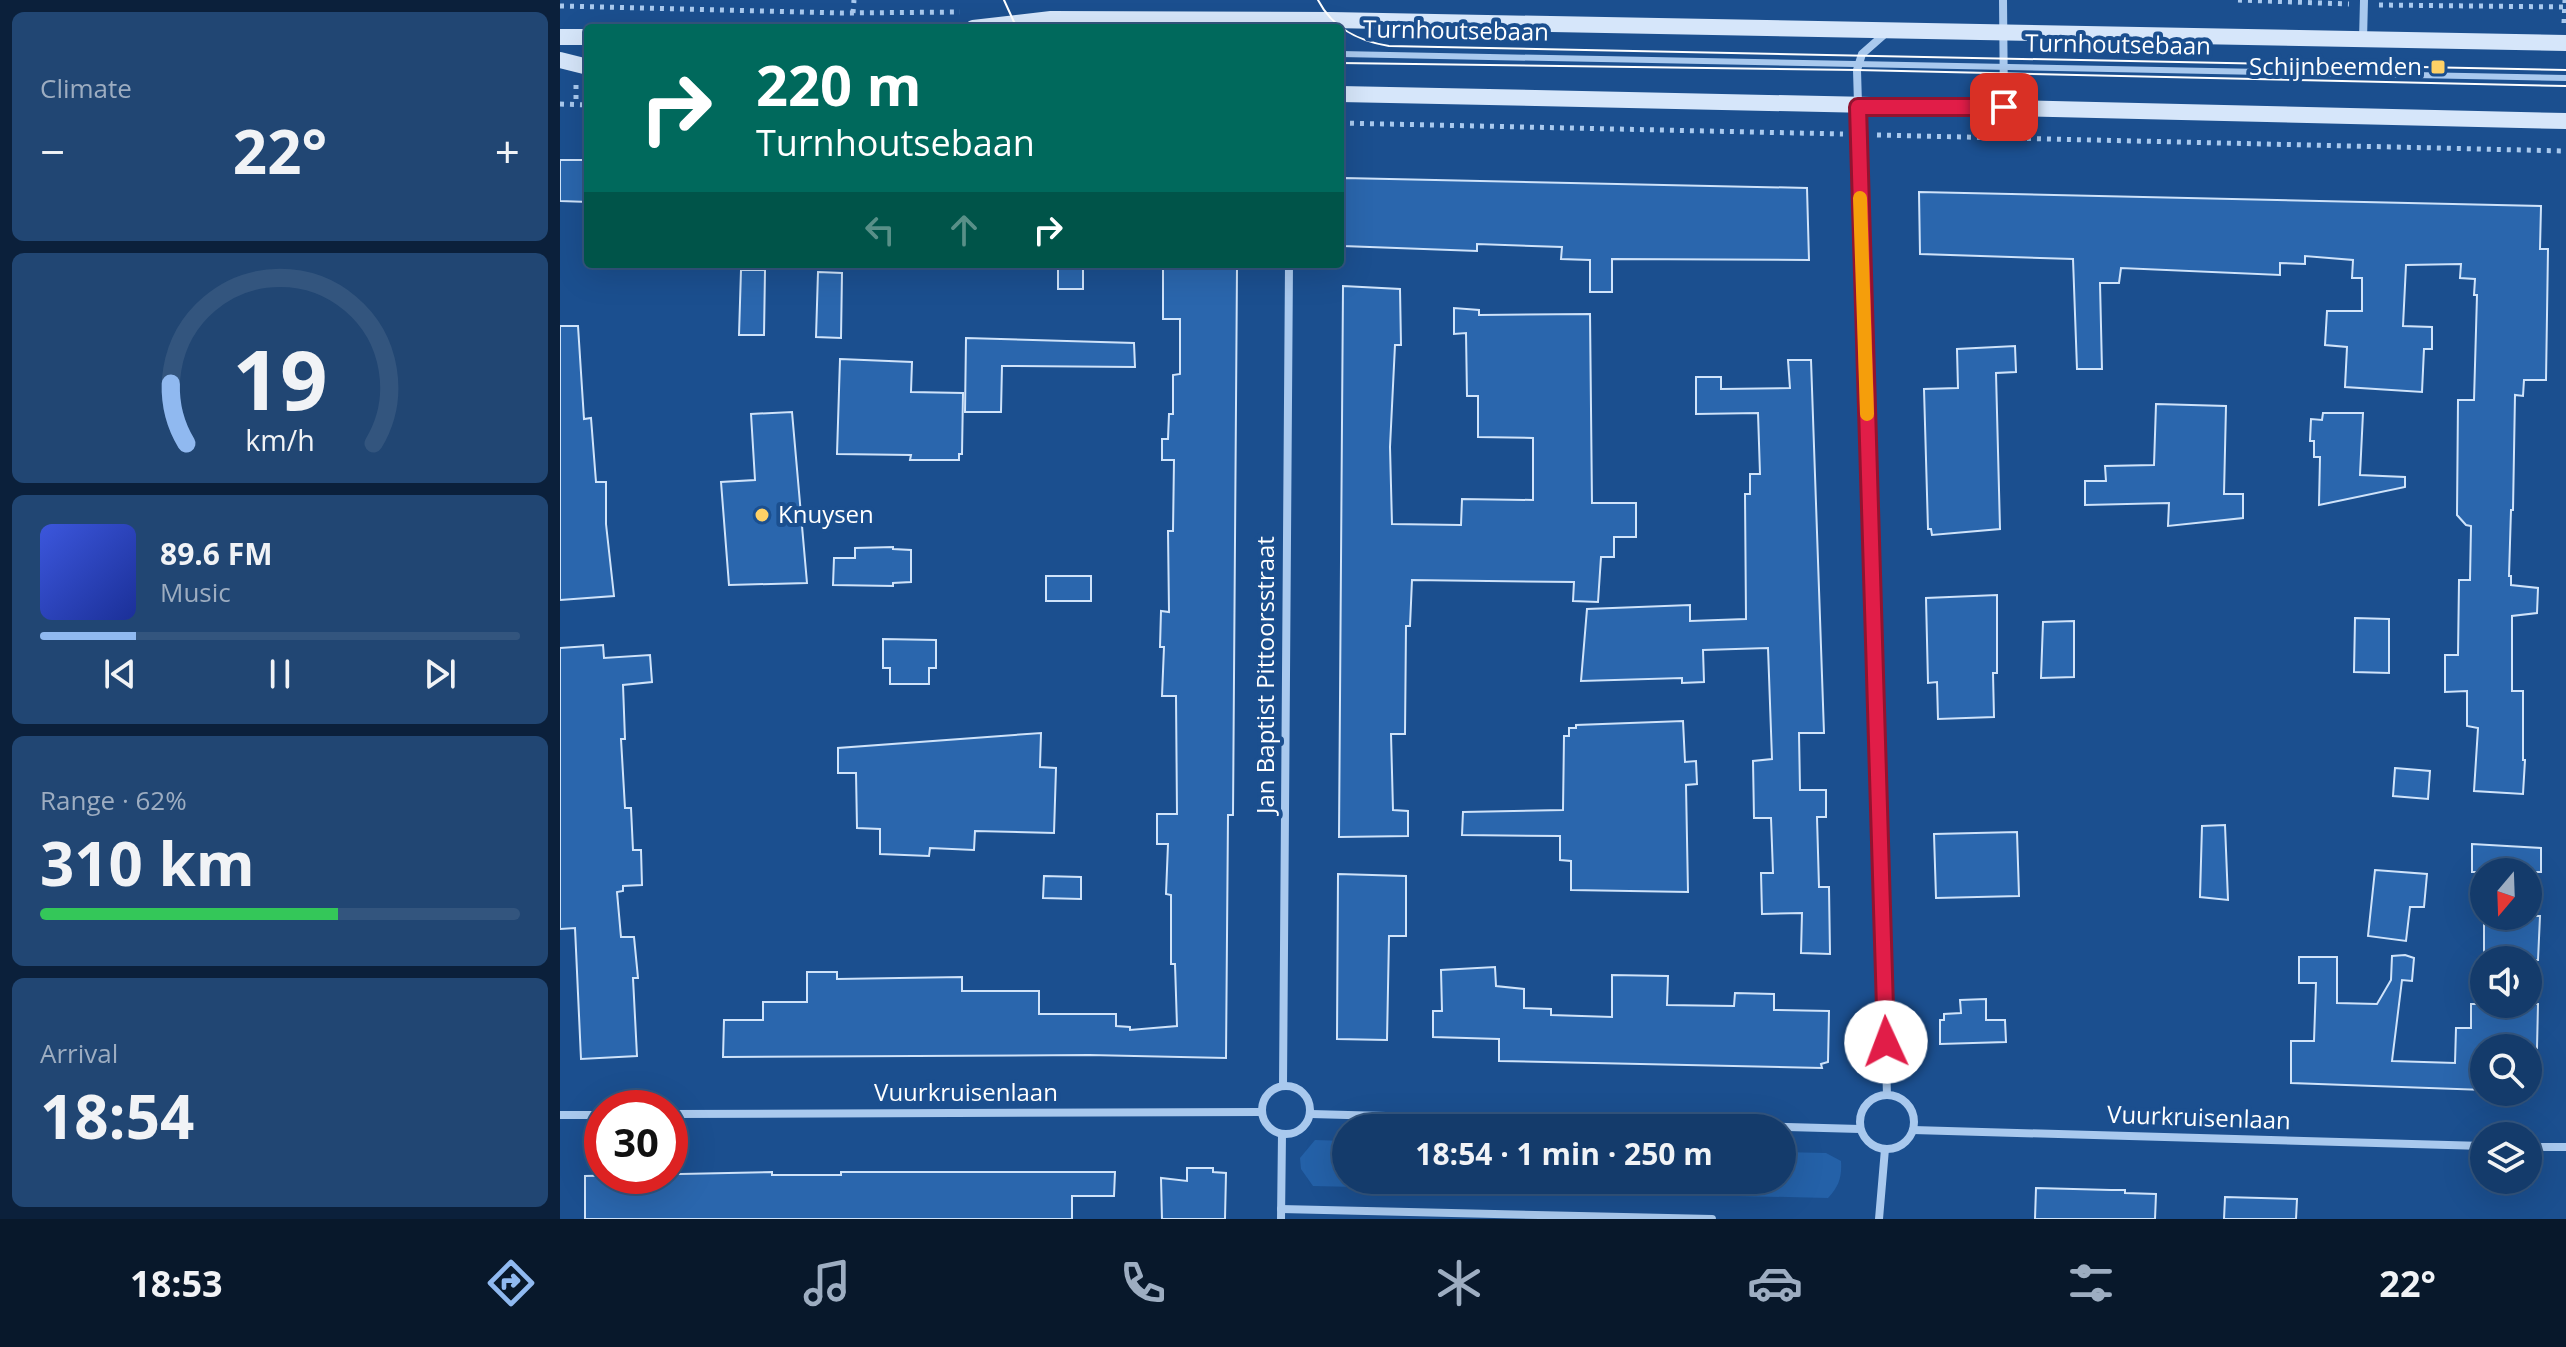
<!DOCTYPE html>
<meta charset="utf-8">
<style>
:root{--surface:#143b6b;--page:#214673;--text:#f1f3f6;--muted:#9dadc1;--line:#33557e;--accent:#90b9f0}
body{margin:0;font-family:"Open Sans",sans-serif;background:var(--page);color:var(--text);height:100vh;display:flex;flex-direction:column;font-size:30px;white-space:nowrap}
*{box-sizing:border-box;margin:0}
p{font-size:26px;color:var(--muted)}
.icon{flex:none;width:44px;height:44px;fill:none;stroke:currentColor;stroke-width:2;stroke-linecap:round;stroke-linejoin:round}
.map{position:relative;flex:1;overflow:hidden}
.panel{display:flex;flex-direction:column;gap:12px;padding:12px;background:#0b203b;width:560px}
.panel>*{flex:none}
.guide{position:absolute;left:24px;top:24px;width:760px;height:244px;border-radius:8px;box-shadow:0 8px 32px #0002,0 0 0 2px var(--line);background:#00695c;color:#fff;overflow:hidden}
.needle{width:52px;rotate:199deg}
.controls{position:absolute;left:1910px;top:858px;display:grid;gap:16px}
.controls a{display:grid;place-items:center;width:72px;height:72px;border-radius:50%;background:var(--surface);box-shadow:0 8px 32px #0002,0 0 0 2px var(--line);font-size:40px}
.speed{position:absolute;left:24px;top:1090px;display:flex;gap:16px;font-size:40px;font-weight:700;text-align:center}
.speed>*{display:grid;place-content:center;width:104px;height:104px;border-radius:50%;background:var(--surface);box-shadow:0 8px 32px #0002,0 0 0 2px var(--line);line-height:1}
.speed .limit{border:12px solid #d22;background:#fff;color:#111}
.pin{position:absolute;display:grid;place-items:center;width:68px;height:68px;color:#fff;margin:-34px;border-radius:16px;box-shadow:0 4px 12px #0006}
.me{position:absolute;width:88px;margin:-44px;rotate:358deg;stroke-linejoin:round;filter:drop-shadow(0 0 6px #0008)}
.turn{display:flex;align-items:center;gap:28px;height:168px;padding:0 40px;font-size:36px}
.turn .icon{width:104px;height:104px;stroke-width:2.5}
.turn b{display:block;font-size:56px;line-height:68px}
.lanes{display:flex;align-items:center;height:76px;padding:0 40px;background:#0003;justify-content:center;gap:40px;direction:ltr}
.lanes .off{opacity:.35}
.big{font-size:60px;font-weight:700;line-height:1.1}
.panel .widget{flex:1;display:flex;flex-direction:column;justify-content:center;gap:12px;min-width:0;padding:0 28px;border-radius:12px;background:var(--page)}
.panel .dial{align-items:center;gap:0}
.dial svg{height:208px;overflow:visible;fill:none;stroke:var(--line);stroke-width:7;stroke-linecap:round;text-anchor:middle}
.dial text{fill:var(--text);stroke:none}
.song{display:flex;align-items:center;gap:24px}
.cover{width:96px;height:96px;border-radius:12px;background:linear-gradient(135deg,hsl(230 70% 55%),hsl(230 70% 35%))}
.played{height:8px;border-radius:4px;background:linear-gradient(90deg,var(--accent) 20%,var(--line) 20%)}
.keys{display:flex;justify-content:space-around;direction:ltr}
.heat{display:flex;justify-content:space-between;align-items:center;font-size:44px;direction:ltr}
.charge{height:12px;border-radius:6px;background:linear-gradient(90deg,#34c759 62%,var(--line) 0)}
.trip{position:absolute;left:772px;top:1114px;width:464px;height:80px;border-radius:40px;background:var(--surface);box-shadow:0 8px 32px #0002,0 0 0 2px var(--line);font-weight:700;line-height:80px;text-align:center}
.tab-bar{display:flex;height:128px;justify-content:space-around;align-items:center;background:#08182b;color:var(--muted)}
.tab-bar .icon{width:56px;height:56px}
.tab-bar .selected{color:var(--accent)}
.tab-bar b{font-size:36px;color:var(--text)}
main{display:flex;flex:1;min-height:0}
.map>svg:first-child{display:block}
.green{fill:#2461a8}
.building{fill:#2a66ad;stroke:#cfe3fa;stroke-width:2}
.lines{fill:none;stroke-linecap:round;stroke-linejoin:round}
.path{stroke:#a9c9ee;stroke-width:5;stroke-dasharray:4 6;stroke-linecap:butt}
.lane{stroke:#a9c9ee;stroke-width:6}
.street{stroke:#a9c9ee;stroke-width:8}
.secondary{stroke:#d6e6fa;stroke-width:16}
.tram{stroke:#fff;stroke-width:2}
.route-casing{stroke:#92132f;stroke-width:20}
.route{stroke:#e11d48;stroke-width:14}
.slow{stroke:#f59e0b;stroke-width:14}
.poi-dot{fill:#ffd166;stroke:#1b4f8f;stroke-width:3}
.labels{text-anchor:middle;stroke-width:8;stroke-linejoin:round;paint-order:stroke}
.street-label{font-size:24px;fill:#fff;stroke:#1b4f8f}
.poi-label{font-size:24px;fill:#fff;stroke:#1b4f8f;text-anchor:end}
</style>
<main>
<section class="panel">
<div class="widget"><p>Climate</p>
<div class="heat"><a>−</a><b class="big">22°</b><a>+</a></div>
</div>
<div class="widget dial"><svg viewBox="0 0 100 80">
<path d="M14 69A42 42 0 1 1 86 69"/>
<path d="M14 69A42 42 0 0 1 8 46" stroke="#90b9f0"/>
<text x="50" y="56" font-size="32" font-weight="700">19</text>
<text x="50" y="72" font-size="11">km/h</text>
</svg></div>
<div class="widget">
<div class="song"><i class="cover"></i><div><b>89.6 FM</b><p>Music</p></div></div>
<div class="played"></div>
<div class="keys"><svg class="icon" aria-label="previous" viewBox="0 0 24 24"><path d="M18 5L8 12l10 7zM5 5v14"/></svg><svg class="icon" aria-label="pause" viewBox="0 0 24 24"><path d="M8 5v14M16 5v14"/></svg><svg class="icon" aria-label="next" viewBox="0 0 24 24"><path d="M6 5l10 7-10 7zM19 5v14"/></svg></div>
</div>
<div class="widget"><p>Range · 62%</p><b class="big">310 km</b><div class="charge"></div></div>
<div class="widget"><p>Arrival</p><b class="big">18:54</b></div>
</section>
<div class="map">
<svg width="2006" height="1219" viewBox="0 0 2006 1219">
<rect width="100%" height="100%" fill="#1b4f8f"/>
<path class="green" d="M 755,1140 L 786,1141 L 786,1180 L 1222,1180 L 1222,1152 L 1266,1153 L 1281,1161 C 1282,1177 1279,1186 1268,1198 L 753,1186 L 741,1169 L 740,1158 Z"/>
<g class="building">
<path d="M 0,160 L 28,160 L 28,202 L 0,201 Z"/>
<path d="M 784,178 L 1247,188 L 1249,260 L 1052,259 L 1052,292 L 1030,292 L 1030,260 L 1001,259 L 1002,247 L 917,244 L 917,251 L 783,246 Z"/>
<path d="M 1359,192 L 1981,206 L 1980,249 L 1988,249 L 1986,380 L 1964,380 L 1963,396 L 1955,395 L 1953,510 L 1951,510 L 1949,576 L 1951,576 L 1951,585 L 1978,588 L 1977,613 L 1952,616 L 1952,691 L 1963,691 L 1963,760 L 1965,760 L 1963,794 L 1914,791 L 1918,728 L 1907,726 L 1907,691 L 1885,692 L 1885,655 L 1898,655 L 1899,580 L 1910,580 L 1911,526 L 1906,525 L 1897,515 L 1898,400 L 1914,400 L 1917,295 L 1914,295 L 1915,279 L 1900,278 L 1901,264 L 1846,265 L 1843,326 L 1872,327 L 1872,349 L 1864,349 L 1862,392 L 1785,387 L 1787,347 L 1765,345 L 1767,311 L 1802,311 L 1802,278 L 1792,278 L 1793,260 L 1745,256 L 1745,264 L 1720,263 L 1720,275 L 1561,268 L 1559,283 L 1540,283 L 1542,369 L 1517,369 L 1513,259 L 1360,254 Z"/>
<rect x="498" y="264" width="25" height="25"/>
<path d="M 603,267 L 677,267 L 673,815 L 668,815 L 666,1058 L 529,1055 L 163,1057 L 164,1020 L 203,1020 L 203,1002 L 247,1002 L 247,972 L 277,972 L 277,979 L 402,977 L 402,991 L 479,991 L 479,1014 L 556,1014 L 556,1026 L 570,1027 L 570,1030 L 617,1026 L 615,964 L 611,964 L 611,895 L 606,894 L 608,844 L 597,844 L 597,814 L 617,814 L 616,696 L 602,696 L 604,647 L 600,647 L 601,611 L 609,612 L 608,531 L 613,531 L 614,460 L 602,460 L 602,439 L 608,439 L 609,414 L 613,414 L 613,375 L 620,374 L 620,319 L 603,319 Z"/>
<path d="M 181,270 L 205,270 L 204,335 L 179,335 Z"/>
<path d="M 258,272 L 282,273 L 281,338 L 256,337 Z"/>
<path d="M 783,286 L 840,289 L 841,345 L 835,345 L 830,447 L 832,524 L 901,525 L 902,499 L 973,500 L 973,438 L 918,437 L 918,396 L 907,396 L 906,333 L 894,334 L 894,308 L 919,310 L 919,315 L 1030,314 L 1032,503 L 1076,503 L 1076,537 L 1054,537 L 1054,557 L 1041,557 L 1038,602 L 1013,601 L 1014,582 L 852,580 L 850,626 L 846,626 L 845,734 L 831,734 L 833,810 L 848,811 L 848,836 L 779,837 Z"/>
<path d="M 0,326 L 18,326 L 24,419 L 31,418 L 36,482 L 46,482 L 46,524 L 54,596 L 0,600 Z"/>
<path d="M 406,338 L 574,343 L 575,367 L 442,366 L 441,412 L 405,412 Z"/>
<path d="M 1455,346 L 1456,372 L 1436,373 L 1440,529 L 1372,535 L 1371,529 L 1368,529 L 1364,389 L 1398,388 L 1397,349 Z"/>
<path d="M 280,359 L 352,362 L 351,392 L 403,393 L 402,454 L 399,454 L 399,460 L 350,460 L 351,455 L 277,454 Z"/>
<path d="M 1228,360 L 1251,360 L 1264,733 L 1239,733 L 1240,790 L 1266,790 L 1266,817 L 1257,817 L 1259,887 L 1269,887 L 1270,954 L 1241,953 L 1242,913 L 1202,914 L 1201,873 L 1213,873 L 1211,818 L 1194,818 L 1193,761 L 1212,759 L 1208,648 L 1143,650 L 1144,682 L 1122,683 L 1122,678 L 1021,681 L 1027,609 L 1130,605 L 1130,621 L 1186,619 L 1185,494 L 1190,494 L 1190,474 L 1200,474 L 1198,413 L 1136,414 L 1136,377 L 1161,377 L 1161,389 L 1230,388 Z"/>
<path d="M 1596,404 L 1666,406 L 1664,494 L 1683,494 L 1683,518 L 1608,526 L 1609,503 L 1525,505 L 1525,481 L 1546,481 L 1545,466 L 1594,465 Z"/>
<path d="M 232,412 L 247,583 L 169,585 L 161,482 L 195,480 L 191,414 Z"/>
<path d="M 1763,413 L 1803,413 L 1800,475 L 1845,477 L 1845,487 L 1759,505 L 1760,457 L 1754,457 L 1754,441 L 1750,441 L 1751,419 L 1762,420 Z"/>
<path d="M 333,547 L 333,549 L 351,550 L 351,582 L 333,583 L 333,586 L 273,585 L 274,558 L 295,558 L 295,548 Z"/>
<rect x="486" y="576" width="45" height="25"/>
<path d="M 1437,595 L 1437,673 L 1433,673 L 1434,717 L 1378,719 L 1377,682 L 1368,683 L 1366,598 Z"/>
<path d="M 1795,618 L 1829,619 L 1829,673 L 1794,672 Z"/>
<path d="M 1514,621 L 1514,677 L 1481,678 L 1483,622 Z"/>
<path d="M 323,639 L 376,640 L 376,668 L 369,668 L 369,684 L 330,684 L 330,668 L 323,668 Z"/>
<path d="M 43,645 L 44,658 L 90,655 L 92,682 L 63,685 L 65,739 L 61,739 L 65,808 L 71,808 L 73,850 L 81,850 L 82,885 L 63,886 L 63,891 L 57,892 L 61,937 L 74,937 L 78,978 L 73,978 L 77,1056 L 21,1059 L 15,928 L 0,929 L 0,648 Z"/>
<path d="M 1123,721 L 1125,762 L 1136,761 L 1137,784 L 1126,785 L 1128,892 L 1011,890 L 1011,861 L 1000,860 L 1000,836 L 902,835 L 903,812 L 1003,810 L 1004,736 L 1009,736 L 1009,728 L 1016,728 L 1016,725 Z"/>
<path d="M 481,733 L 480,767 L 496,768 L 494,833 L 415,831 L 414,850 L 370,848 L 369,856 L 320,854 L 320,829 L 297,828 L 296,773 L 278,773 L 278,748 Z"/>
<path d="M 1835,768 L 1870,771 L 1868,799 L 1833,796 Z"/>
<path d="M 1665,825 L 1668,900 L 1640,897 L 1642,826 Z"/>
<path d="M 1457,832 L 1459,896 L 1376,898 L 1374,834 Z"/>
<path d="M 1912,844 L 1981,848 L 1981,872 L 1912,872 Z"/>
<path d="M 1815,870 L 1867,874 L 1864,907 L 1850,907 L 1846,941 L 1808,936 Z"/>
<path d="M 778,874 L 846,876 L 846,936 L 829,936 L 827,1040 L 777,1039 Z"/>
<path d="M 484,876 L 521,877 L 521,899 L 483,898 Z"/>
<path d="M 1924,916 L 1980,916 L 1978,960 L 1924,960 Z"/>
<path d="M 1845,955 L 1854,958 L 1852,981 L 1842,980 L 1832,1061 L 1895,1063 L 1896,1028 L 1911,1028 L 1911,1004 L 1978,1004 L 1977,1048 L 1924,1048 L 1924,1090 L 1731,1083 L 1731,1041 L 1754,1041 L 1756,983 L 1739,983 L 1739,957 L 1777,957 L 1777,1003 L 1817,1004 L 1831,980 L 1832,956 Z"/>
<path d="M 935,967 L 936,986 L 964,989 L 964,1008 L 991,1009 L 991,1015 L 1052,1017 L 1052,975 L 1108,976 L 1107,1005 L 1174,1006 L 1175,993 L 1214,994 L 1214,1010 L 1269,1011 L 1268,1062 L 1261,1064 L 1262,1068 L 939,1061 L 939,1039 L 873,1037 L 873,1011 L 882,1011 L 881,970 Z"/>
<path d="M 1426,999 L 1426,1020 L 1445,1020 L 1446,1042 L 1380,1044 L 1380,1020 L 1384,1020 L 1384,1014 L 1401,1013 L 1400,1000 Z"/>
<path d="M 627,1168 L 653,1168 L 653,1172 L 666,1173 L 665,1219 L 602,1219 L 601,1178 L 627,1181 Z"/>
<path d="M 212,1172 L 212,1175 L 281,1175 L 281,1172 L 555,1172 L 554,1196 L 512,1196 L 512,1219 L 25,1219 L 25,1176 Z"/>
<path d="M 1476,1188 L 1551,1190 L 1565,1190 L 1565,1193 L 1596,1194 L 1595,1219 L 1475,1219 Z"/>
<path d="M 1665,1197 L 1737,1199 L 1736,1219 L 1664,1219 Z"/>
</g>
<g class="lines">
<g class="path">
<path d="M 1678,0 L 1789,4"/>
<path d="M 1819,5 L 2006,7"/>
<path d="M 0,6 L 282,13 L 400,12"/>
<path d="M 293,13 L 294,0"/>
<path d="M 2004,23 L 2005,0"/>
<path d="M 16,85 L 16,104"/>
<path d="M 0,104 L 28,105"/>
<path d="M 780,123 L 1283,134"/>
<path d="M 1317,135 L 2006,151"/>
</g>
<path class="lane" d="M 780,54 L 2006,78"/>
<g class="street">
<path d="M 1443,0 L 1444,107"/>
<path d="M 1803,40 L 1804,0"/>
<circle cx="726" cy="1110" r="24"/>
<path d="M 723,1086 L 729,264"/>
<path d="M 1327,1095 L 1297,70 L 1302,54 L 1327,32"/>
<circle cx="1327" cy="1122" r="27"/>
<path d="M 110,1114 L 702,1112"/>
<path d="M 751,1114 L 1300,1129"/>
<path d="M 0,1115 L 42,1115"/>
<path d="M 1353,1130 L 1924,1146"/>
<path d="M 1968,1147 L 2006,1147"/>
<path d="M 721,1209 L 1152,1219"/>
<path d="M 721,1219 L 722,1134"/>
<path d="M 1319,1219 L 1325,1149"/>
</g>
<g class="secondary">
<path d="M 413,28 L 491,19 L 771,20 L 2006,43"/>
<path d="M 0,37 L 28,37"/>
<path d="M 0,60 L 28,67"/>
<path d="M 780,94 C 1189,102 1597,111 2006,121"/>
</g>
<g class="tram">
<path d="M 444,0 L 454,22 L 461,28"/>
<path d="M 758,0 C 773,29 799,41 829,46 L 2006,70"/>
<path d="M 780,63 L 1297,70 L 2006,86"/>
</g>
</g>
<g class="lines">
<defs>
<path id="route" d="M 1326,1042 L 1298,107 L 1444,107"/>
</defs>
<use href="#route" class="route-casing"/>
<use href="#route" class="route"/>
<path class="slow" d="M 1300,198 L 1307,414"/>
</g>
<g class="poi-dot">
<rect x="1870" y="59" width="16" height="16" rx="4"/>
<circle cx="202" cy="515" r="8"/>
</g>
<g class="labels">
<g class="street-label">
<text transform="translate(896 31) rotate(1)" y="8">Turnhoutsebaan</text>
<text transform="translate(1558 45) rotate(1)" y="8">Turnhoutsebaan</text>
<text transform="translate(706 675) rotate(-90)" y="8">Jan Baptist Pittoorsstraat</text>
<text x="406" y="1101">Vuurkruisenlaan</text>
<text transform="translate(1639 1118) rotate(2)" y="8">Vuurkruisenlaan</text>
</g>
<g class="poi-label">
<text x="1862" y="75">Schijnbeemden</text>
<text x="218" y="523" text-anchor="start">Knuysen</text>
</g>
</g>
</svg>
<div class="controls">
<a><svg class="needle" viewBox="-14 -14 28 28"><path d="M0-13l5 13h-10z" fill="#e53935"/><path d="M0 13l5-13h-10z" fill="#9dadc1"/></svg></a>
<a><svg class="icon" aria-label="sound" viewBox="0 0 24 24"><path d="M4 9h4l5-4v14l-5-4H4zM17 9q2 3 0 6"/></svg></a>
<a><svg class="icon" aria-label="search" viewBox="0 0 24 24"><circle cx="10" cy="10" r="6"/><path d="M15 15l6 6"/></svg></a>
<a><svg class="icon" aria-label="layers" viewBox="0 0 24 24"><path d="M12 4l9 5-9 5-9-5zM3 14l9 5 9-5"/></svg></a>
</div>
<div class="speed"><div class="limit">30</div></div>
<div class="pin" style="left:1444px;top:107px;background:#d93025"><svg class="icon" aria-label="arrive" viewBox="0 0 24 24"><path d="M6 21V4h12l-3 4 3 4H6"/></svg></div>
<svg class="me" style="left:1326px;top:1042px" viewBox="-20 -20 40 40"><circle r="19" fill="#fff"/><path d="M0-13L10 11 0 6-10 11z" fill="#e11d48"/></svg>
<div class="trip">18:54 · 1 min · 250 m</div>
<div class="guide">
<div class="turn"><svg class="icon" aria-label="right" viewBox="0 0 24 24"><path d="M7 20v-9h11M14 6l5 5-5 5"/></svg><div><b>220 m</b>Turnhoutsebaan</div></div>
<div class="lanes"><svg class="icon off" aria-label="left" viewBox="0 0 24 24"><path d="M17 20v-9H6M10 6l-5 5 5 5"/></svg><svg class="icon off" aria-label="ahead" viewBox="0 0 24 24"><path d="M12 20V5M6 11l6-6 6 6"/></svg><svg class="icon" aria-label="right" viewBox="0 0 24 24"><path d="M7 20v-9h11M14 6l5 5-5 5"/></svg></div>
</div>
</div>
</main>
<nav class="tab-bar">
<b>18:53</b>
<svg class="icon selected" aria-label="directions" viewBox="0 0 24 24"><path d="M12 3l9 9-9 9-9-9zM9 14v-3h6M13 9l2 2-2 2"/></svg>
<svg class="icon" aria-label="music" viewBox="0 0 24 24"><path d="M9 18V5l10-2v13"/><circle cx="6" cy="18" r="3"/><circle cx="16" cy="16" r="3"/></svg>
<svg class="icon" aria-label="phone" viewBox="0 0 24 24"><path d="M5 4h4l2 5-3 2q2 4 5 5l2-3 5 2v4C11 20 4 13 5 4z"/></svg>
<svg class="icon" aria-label="climate" viewBox="0 0 24 24"><path d="M12 3v18M4 7l16 10M4 17L20 7"/></svg>
<svg class="icon" aria-label="car" viewBox="0 0 24 24"><path d="M5 17H2v-5l4-1 3-4h7l3 4 3 1v5h-3M9 17h6M6 11h13"/><circle cx="7" cy="17" r="2"/><circle cx="17" cy="17" r="2"/></svg>
<svg class="icon" aria-label="filters" viewBox="0 0 24 24"><path d="M4 7h16M4 17h16"/><circle cx="9" cy="7" r="2"/><circle cx="15" cy="17" r="2"/></svg>
<b>22°</b>
</nav>
